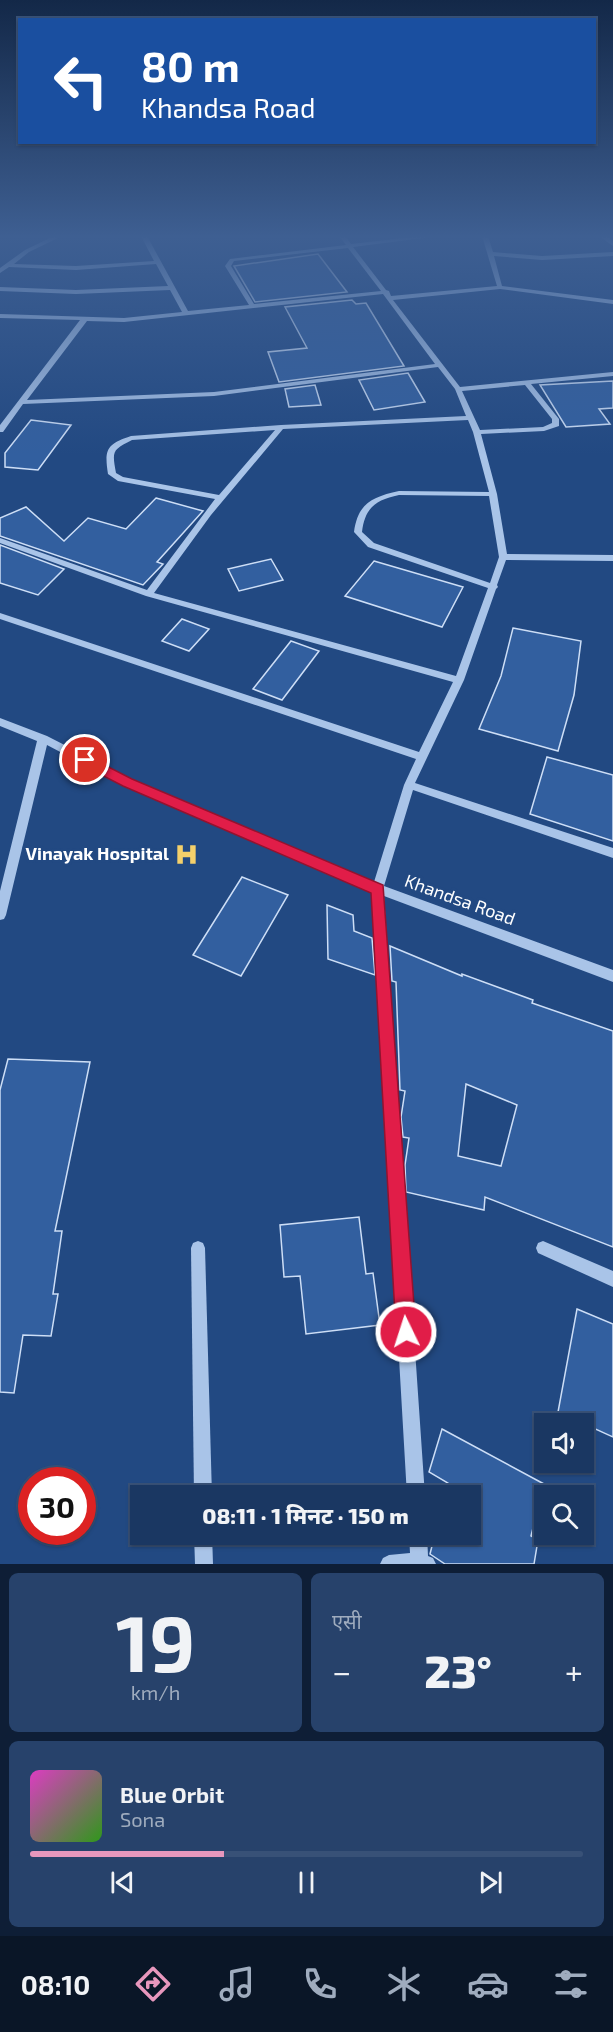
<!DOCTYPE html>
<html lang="hi">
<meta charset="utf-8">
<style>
:root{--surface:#1a3762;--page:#27426b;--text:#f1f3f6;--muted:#9facbe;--line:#385177;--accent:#e797bd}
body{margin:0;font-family:"Exo 2","Noto Sans Devanagari",sans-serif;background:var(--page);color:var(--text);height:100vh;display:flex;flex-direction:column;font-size:22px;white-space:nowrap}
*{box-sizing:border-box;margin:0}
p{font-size:20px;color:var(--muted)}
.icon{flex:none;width:33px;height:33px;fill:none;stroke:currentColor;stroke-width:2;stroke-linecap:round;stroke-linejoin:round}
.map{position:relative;height:1564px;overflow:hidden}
.panel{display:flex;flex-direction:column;gap:9px;padding:9px;background:#0e1e36;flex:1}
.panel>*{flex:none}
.banner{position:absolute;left:18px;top:18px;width:578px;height:126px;border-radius:0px;box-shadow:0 2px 4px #0004,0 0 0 2px var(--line);background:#1a4fa0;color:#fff;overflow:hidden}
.buttons{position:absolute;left:534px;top:1413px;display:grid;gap:12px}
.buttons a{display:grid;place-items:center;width:60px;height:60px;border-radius:0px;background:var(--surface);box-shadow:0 2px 4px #0004,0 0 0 2px var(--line);font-size:30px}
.speed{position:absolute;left:18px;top:1467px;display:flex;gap:12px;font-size:30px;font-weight:700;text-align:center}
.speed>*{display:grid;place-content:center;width:78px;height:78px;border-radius:50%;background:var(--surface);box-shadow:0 2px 4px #0004,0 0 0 2px var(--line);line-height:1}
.speed .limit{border:9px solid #d22;background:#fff;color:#111}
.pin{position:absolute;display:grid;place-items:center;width:51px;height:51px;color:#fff;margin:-26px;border:3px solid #fff;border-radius:50%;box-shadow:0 2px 6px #0007}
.me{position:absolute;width:66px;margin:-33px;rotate:356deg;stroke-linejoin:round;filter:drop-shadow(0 0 4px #0008)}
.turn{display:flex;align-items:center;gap:21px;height:126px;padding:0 24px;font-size:27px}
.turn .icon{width:78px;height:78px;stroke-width:2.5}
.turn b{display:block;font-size:42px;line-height:51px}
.big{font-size:45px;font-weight:800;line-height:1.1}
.panel .widget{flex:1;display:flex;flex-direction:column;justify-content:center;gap:9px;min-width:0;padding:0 21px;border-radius:9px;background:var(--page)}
.panel .dial{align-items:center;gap:0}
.dial b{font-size:78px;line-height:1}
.song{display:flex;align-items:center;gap:18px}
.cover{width:72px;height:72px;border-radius:9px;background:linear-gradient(135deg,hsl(310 70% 55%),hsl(110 70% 35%))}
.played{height:6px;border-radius:3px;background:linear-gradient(90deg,var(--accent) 35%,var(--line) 35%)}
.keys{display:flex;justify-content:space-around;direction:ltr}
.heat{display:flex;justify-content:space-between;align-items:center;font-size:33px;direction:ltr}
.panel .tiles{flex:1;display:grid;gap:9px;grid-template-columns:1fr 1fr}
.widget:last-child{grid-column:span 2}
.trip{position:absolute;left:130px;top:1485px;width:351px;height:60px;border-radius:0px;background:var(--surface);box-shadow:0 2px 4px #0004,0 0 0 2px var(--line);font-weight:800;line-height:60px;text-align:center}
.tab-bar{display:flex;height:96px;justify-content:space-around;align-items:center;background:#0a1627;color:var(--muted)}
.tab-bar .icon{width:42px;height:42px}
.tab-bar .on{color:var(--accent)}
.tab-bar b{font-size:27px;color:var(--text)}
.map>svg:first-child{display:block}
.building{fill:#325f9f;stroke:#cddef6;stroke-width:1.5;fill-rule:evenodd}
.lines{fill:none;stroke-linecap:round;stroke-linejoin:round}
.minor{fill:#a9c4e8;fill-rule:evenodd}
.route{fill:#e11d48;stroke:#92132f;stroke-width:1.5}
.labels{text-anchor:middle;stroke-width:6;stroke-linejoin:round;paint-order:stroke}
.poi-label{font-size:18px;font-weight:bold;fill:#fff;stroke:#224982;text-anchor:end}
.street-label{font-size:18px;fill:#fff;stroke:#224982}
</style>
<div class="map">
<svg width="613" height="1564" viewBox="0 0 613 1564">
<rect width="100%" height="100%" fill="#224982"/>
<g class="building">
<path d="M 318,254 L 347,292 L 255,302 L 234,266 Z"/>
<path d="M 352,300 L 356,304 L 366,303 L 404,366 L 279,382 L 268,352 L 307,348 L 285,307 Z"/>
<path d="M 408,373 L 425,402 L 374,410 L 359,380 Z"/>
<path d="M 613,381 L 613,408 L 599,409 L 610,424 L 566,427 L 540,385 Z"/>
<path d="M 315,385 L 321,405 L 289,407 L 285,389 Z"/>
<path d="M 31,420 L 71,425 L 38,470 L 5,467 L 5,453 Z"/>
<path d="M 156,498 L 203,511 L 157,562 L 163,564 L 143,585 L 0,536 L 0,518 L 26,507 L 64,541 L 88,518 L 126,529 Z"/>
<path d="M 0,545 L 64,569 L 38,595 L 0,583 Z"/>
<path d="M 271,559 L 283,580 L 239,591 L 228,569 Z"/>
<path d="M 374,561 L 463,587 L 442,627 L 345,596 Z"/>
<path d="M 182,619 L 209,629 L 189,651 L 162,641 Z"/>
<path d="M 513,628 L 581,641 L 574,695 L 558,751 L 479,729 L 501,676 Z"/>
<path d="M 291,641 L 319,651 L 282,700 L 253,689 Z"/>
<path d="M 547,757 L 613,775 L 613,841 L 530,814 Z"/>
<path d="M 242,877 L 288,895 L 241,976 L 193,955 Z"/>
<path d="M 327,905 L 353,915 L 354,931 L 372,938 L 375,975 L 328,959 Z"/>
<path d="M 390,946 L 462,976 L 462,974 L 533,1000 L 532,1003 L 613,1031 L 613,1247 L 485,1197 L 484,1210 L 406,1192 L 405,1165 L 409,1138 L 403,1137 L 401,1117 L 405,1091 L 400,1090 L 396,982 L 392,981 ZM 466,1084 L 517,1105 L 501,1166 L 458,1156 Z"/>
<path d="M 8,1059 L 90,1062 L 55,1231 L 62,1231 L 53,1294 L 58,1294 L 51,1336 L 23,1335 L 14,1393 L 0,1392 L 0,1090 Z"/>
<path d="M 359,1217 L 366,1274 L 373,1273 L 380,1325 L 306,1334 L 300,1276 L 284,1277 L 280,1225 Z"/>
<path d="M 577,1309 L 613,1324 L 613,1437 L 558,1412 Z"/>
<path d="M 442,1429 L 544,1484 L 531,1536 L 538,1540 L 534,1564 L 445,1564 L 430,1554 L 435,1534 L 471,1534 L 471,1496 L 445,1496 L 448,1483 L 429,1472 Z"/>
</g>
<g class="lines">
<g class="minor">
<path d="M 54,236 L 62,236 L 29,252 L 14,264 L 76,266 L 154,261 L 141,236 L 147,236 L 188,311 L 249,305 L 225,266 L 230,259 L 346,245 L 339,236 L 345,236 L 351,244 L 421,236 L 439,236 L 353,247 L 386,290 L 389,291 L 391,296 L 497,286 L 482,236 L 488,236 L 493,252 L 542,256 L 613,252 L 613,256 L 542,260 L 494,256 L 502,286 L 613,300 L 613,304 L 500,289 L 393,300 L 460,387 L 613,372 L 613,376 L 531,384 L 559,419 L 559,426 L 544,431 L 481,434 L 497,494 L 507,554 L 613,555 L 613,561 L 506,560 L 497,585 L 498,587 L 496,589 L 464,680 L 415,783 L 613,848 L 613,858 L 413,790 L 384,886 L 613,970 L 613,982 L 384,896 L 425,1496 L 407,1496 L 372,892 L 123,785 L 47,745 L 6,915 L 4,919 L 0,920 L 0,891 L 37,741 L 0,726 L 0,718 L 47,736 L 131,779 L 374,882 L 404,785 L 416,759 L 0,619 L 0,613 L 419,752 L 453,682 L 146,596 L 0,543 L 0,538 L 147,590 L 215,499 L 118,481 L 108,474 C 104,449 107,444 131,436 L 281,425 L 466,416 L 455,389 L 438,367 L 214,396 L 23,404 L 3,432 L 0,432 L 0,425 L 80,320 L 0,318 L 0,314 L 124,318 L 182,312 L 170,290 L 76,294 L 0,291 L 0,287 L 76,290 L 168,286 L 156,264 L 76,270 L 9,267 L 0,273 L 0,268 L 25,250 ZM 348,248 L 381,291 L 254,304 L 231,266 L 234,261 ZM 383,294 L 435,364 L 214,392 L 27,400 L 87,321 L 124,322 ZM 525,385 L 552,419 L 552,423 L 543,427 L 480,430 L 462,391 ZM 468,420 L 473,432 L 489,492 L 399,491 C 372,497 358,503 354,532 L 368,547 L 488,588 L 456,676 L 154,593 L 211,515 L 283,429 ZM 275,430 L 219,495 L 123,477 L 116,473 C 112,451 112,450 132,440 ZM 399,495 L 489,496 L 499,557 L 490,583 L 374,543 L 362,532 C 365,507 376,500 399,495 Z"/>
<path d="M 599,236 L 606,236 L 613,241 L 613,246 Z"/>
<path d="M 198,1241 L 203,1243 L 205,1248 L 212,1496 L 194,1496 L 191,1248 L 193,1243 Z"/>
<path d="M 543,1241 L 613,1271 L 613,1287 L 538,1253 L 536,1248 L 538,1243 Z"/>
<path d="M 194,1534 L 212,1534 L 213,1564 L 195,1564 Z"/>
<path d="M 409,1534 L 427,1534 L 428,1556 L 433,1558 L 436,1564 L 380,1564 L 383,1558 L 389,1555 L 410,1553 Z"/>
</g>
</g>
<linearGradient id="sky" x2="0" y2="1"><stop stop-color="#132848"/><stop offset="0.52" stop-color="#3e5f92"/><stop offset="1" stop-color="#3e5f92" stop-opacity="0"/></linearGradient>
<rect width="613" height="455" fill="url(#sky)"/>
<path class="route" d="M 85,755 L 132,779 L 383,885 L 416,1332 L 413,1340 L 406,1343 L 399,1340 L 396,1332 L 371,893 L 123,786 L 80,764 L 78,760 Z"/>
<defs>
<symbol id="hospital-bare" viewBox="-9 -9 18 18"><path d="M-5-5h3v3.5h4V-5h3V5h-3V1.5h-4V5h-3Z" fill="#f4d06b" stroke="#224982" stroke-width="2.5" paint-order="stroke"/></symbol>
</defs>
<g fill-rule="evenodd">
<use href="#hospital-bare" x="170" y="838" width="33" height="33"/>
</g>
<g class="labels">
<g class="poi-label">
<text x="169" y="860">Vinayak Hospital</text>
</g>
<g class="street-label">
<text transform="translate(460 900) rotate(20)" y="6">Khandsa Road</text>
</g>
</g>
</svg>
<div class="buttons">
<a><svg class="icon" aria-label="sound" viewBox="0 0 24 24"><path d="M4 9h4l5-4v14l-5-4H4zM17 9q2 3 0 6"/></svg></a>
<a><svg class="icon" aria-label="search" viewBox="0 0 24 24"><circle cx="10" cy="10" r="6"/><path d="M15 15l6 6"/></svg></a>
</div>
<div class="speed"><div class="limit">30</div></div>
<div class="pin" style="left:85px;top:760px;background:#d93025"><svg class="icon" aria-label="arrive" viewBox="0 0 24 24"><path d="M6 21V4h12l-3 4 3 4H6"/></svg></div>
<svg class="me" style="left:406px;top:1332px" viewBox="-20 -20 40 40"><circle r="17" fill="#e11d48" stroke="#fff" stroke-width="3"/><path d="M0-11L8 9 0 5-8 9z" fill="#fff"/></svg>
<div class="trip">08:11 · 1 मिनट · 150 m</div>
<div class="banner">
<div class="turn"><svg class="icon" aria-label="left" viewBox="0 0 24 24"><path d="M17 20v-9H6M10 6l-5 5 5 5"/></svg><div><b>80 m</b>Khandsa Road</div></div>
</div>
</div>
<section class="panel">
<div class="tiles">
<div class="widget dial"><b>19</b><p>km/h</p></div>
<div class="widget"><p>एसी</p>
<div class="heat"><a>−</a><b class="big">23°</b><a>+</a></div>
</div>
<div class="widget">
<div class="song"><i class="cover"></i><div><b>Blue Orbit</b><p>Sona</p></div></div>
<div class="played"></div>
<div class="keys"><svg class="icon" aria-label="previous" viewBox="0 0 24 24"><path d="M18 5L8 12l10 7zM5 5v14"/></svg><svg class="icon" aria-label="pause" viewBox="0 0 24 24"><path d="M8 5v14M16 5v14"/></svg><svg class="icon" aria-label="next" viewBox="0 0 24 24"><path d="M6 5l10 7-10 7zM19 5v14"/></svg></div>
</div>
</div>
</section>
<nav class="tab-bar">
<b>08:10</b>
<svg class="icon on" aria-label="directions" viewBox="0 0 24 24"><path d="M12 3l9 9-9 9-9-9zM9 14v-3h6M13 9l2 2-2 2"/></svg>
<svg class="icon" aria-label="music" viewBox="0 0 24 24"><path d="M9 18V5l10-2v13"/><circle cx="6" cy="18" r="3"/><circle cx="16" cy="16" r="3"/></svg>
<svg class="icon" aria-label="phone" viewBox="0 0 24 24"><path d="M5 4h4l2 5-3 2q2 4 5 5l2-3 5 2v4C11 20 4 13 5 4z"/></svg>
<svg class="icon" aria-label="climate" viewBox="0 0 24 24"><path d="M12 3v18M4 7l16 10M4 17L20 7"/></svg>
<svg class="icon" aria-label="car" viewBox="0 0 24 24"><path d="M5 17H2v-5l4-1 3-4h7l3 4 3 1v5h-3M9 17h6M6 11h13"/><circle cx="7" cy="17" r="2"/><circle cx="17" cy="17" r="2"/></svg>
<svg class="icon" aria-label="filters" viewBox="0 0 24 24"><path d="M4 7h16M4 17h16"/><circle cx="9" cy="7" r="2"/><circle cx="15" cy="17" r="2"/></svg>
</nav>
